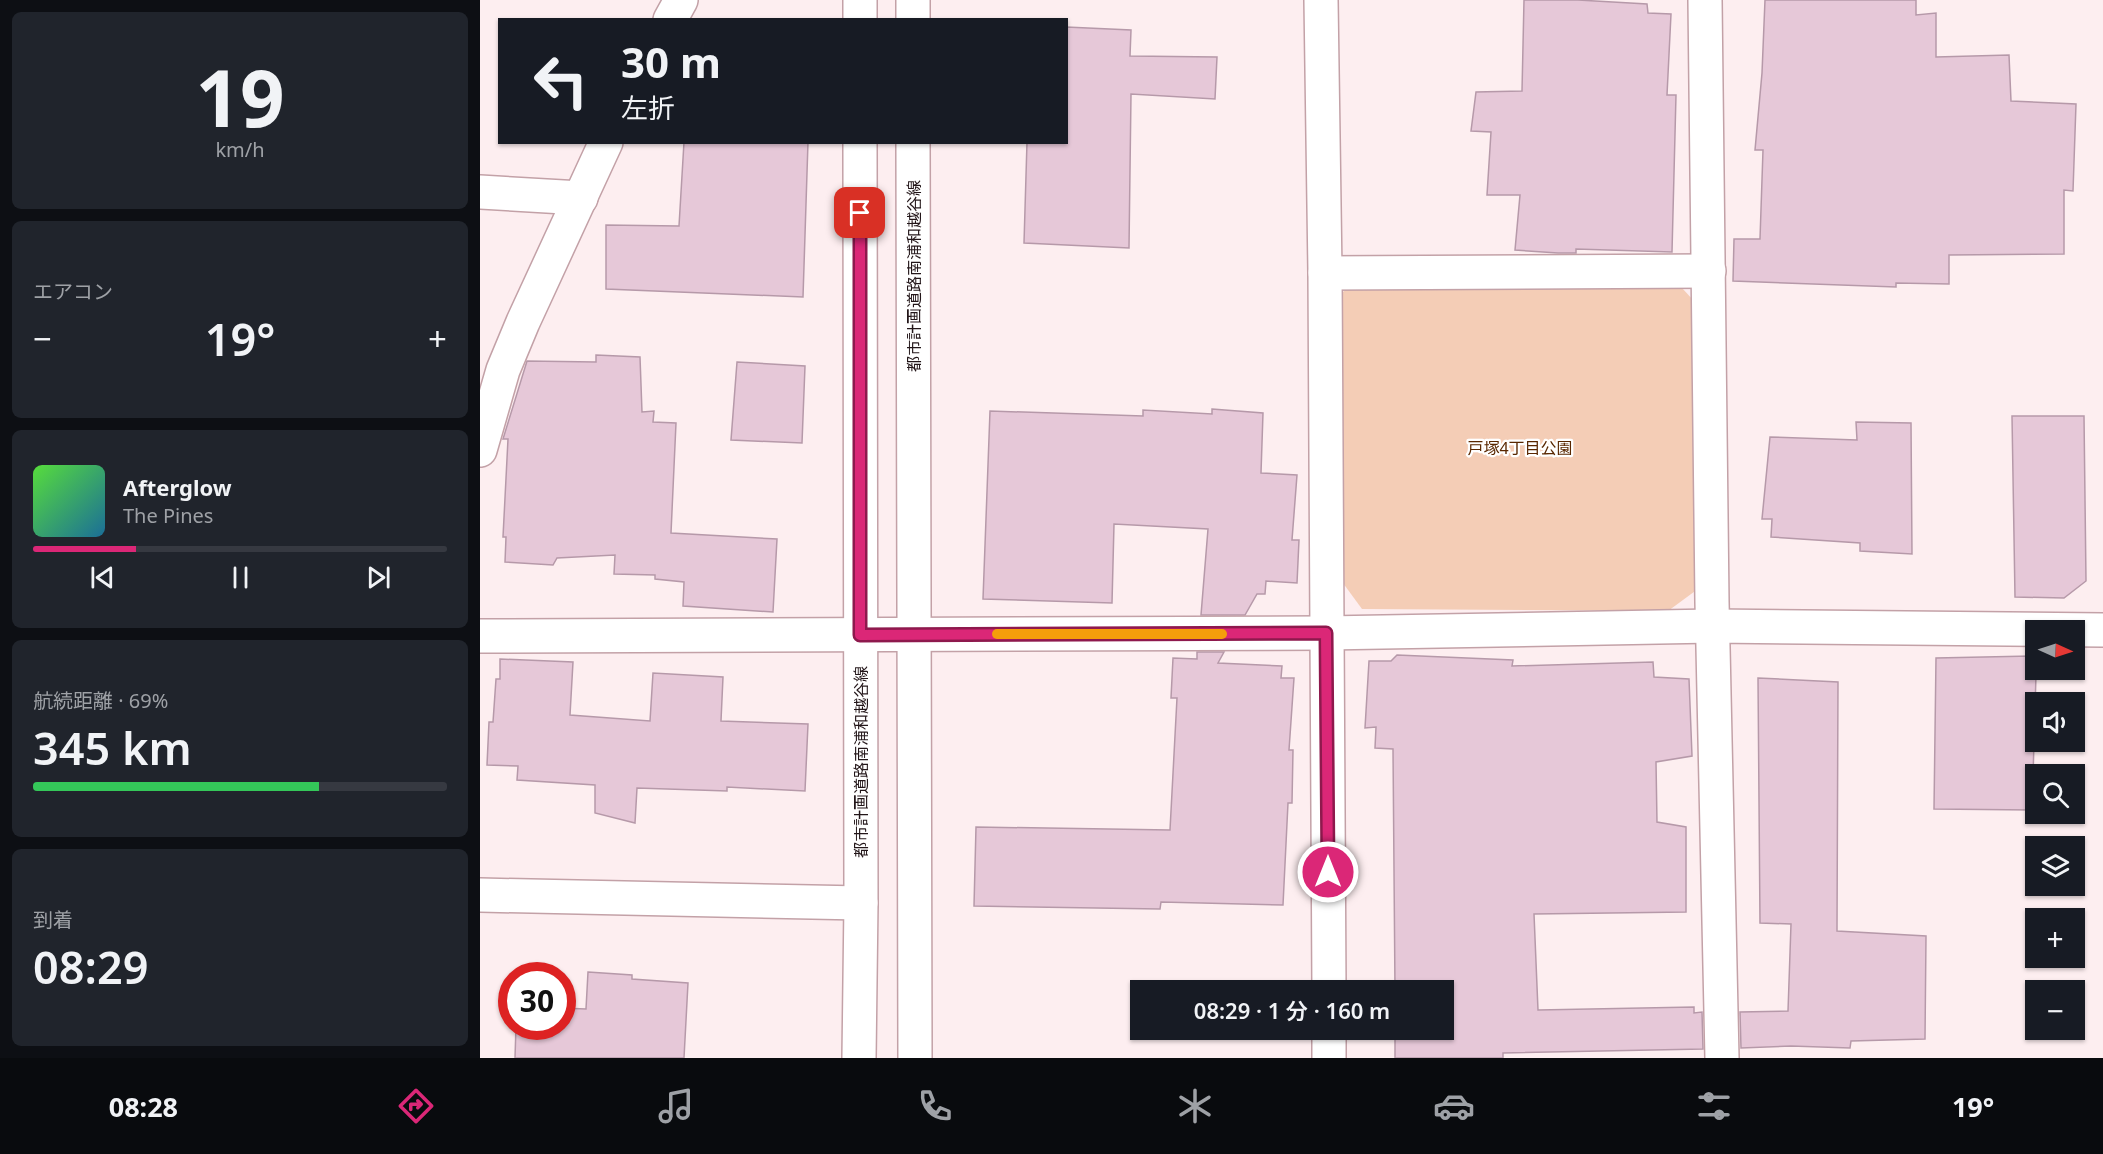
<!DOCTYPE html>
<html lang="ja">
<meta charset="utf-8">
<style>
:root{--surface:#171b24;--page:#20242c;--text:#f1f3f6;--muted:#9ea1a6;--line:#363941;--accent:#db2777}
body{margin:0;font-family:"Noto Sans","Noto Sans JP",sans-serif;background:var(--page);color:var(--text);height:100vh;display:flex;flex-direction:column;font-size:22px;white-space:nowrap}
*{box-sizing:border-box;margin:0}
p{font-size:20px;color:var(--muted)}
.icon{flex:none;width:33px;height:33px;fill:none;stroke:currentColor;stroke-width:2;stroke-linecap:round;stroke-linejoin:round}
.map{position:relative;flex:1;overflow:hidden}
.details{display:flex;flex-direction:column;gap:12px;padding:12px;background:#0d0f14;width:480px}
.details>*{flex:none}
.top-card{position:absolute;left:18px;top:18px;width:570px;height:126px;border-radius:0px;box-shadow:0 2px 4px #0004;background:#171b24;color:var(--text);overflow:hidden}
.needle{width:39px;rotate:93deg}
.fabs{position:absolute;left:1545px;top:620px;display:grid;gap:12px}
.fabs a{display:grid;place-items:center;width:60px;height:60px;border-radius:0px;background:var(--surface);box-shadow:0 2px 4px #0004;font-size:30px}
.speed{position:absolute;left:18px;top:962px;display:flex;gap:12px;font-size:30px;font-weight:700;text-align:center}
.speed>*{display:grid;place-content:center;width:78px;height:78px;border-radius:50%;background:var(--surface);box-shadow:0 2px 4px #0004;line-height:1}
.speed .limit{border:9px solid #d22;background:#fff;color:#111}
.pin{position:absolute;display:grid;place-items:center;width:51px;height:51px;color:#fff;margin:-26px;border-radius:12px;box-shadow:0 3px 9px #0006}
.me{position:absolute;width:66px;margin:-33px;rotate:0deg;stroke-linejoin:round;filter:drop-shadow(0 0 4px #0008)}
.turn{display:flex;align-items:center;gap:21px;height:126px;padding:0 24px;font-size:27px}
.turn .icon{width:78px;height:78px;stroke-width:2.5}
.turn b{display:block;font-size:42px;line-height:51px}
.big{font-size:45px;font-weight:600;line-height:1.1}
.details .card{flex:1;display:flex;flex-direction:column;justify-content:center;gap:9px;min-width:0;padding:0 21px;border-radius:9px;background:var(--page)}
.details .dial{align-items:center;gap:0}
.dial b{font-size:78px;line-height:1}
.song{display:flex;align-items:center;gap:18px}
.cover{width:72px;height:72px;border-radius:9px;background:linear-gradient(135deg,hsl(110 70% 55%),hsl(200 70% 35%))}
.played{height:6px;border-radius:3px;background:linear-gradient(90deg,var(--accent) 25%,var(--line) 25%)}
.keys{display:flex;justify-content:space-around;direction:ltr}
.heat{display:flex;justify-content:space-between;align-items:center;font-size:33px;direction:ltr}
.charge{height:9px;border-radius:4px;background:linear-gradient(90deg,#34c759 69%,var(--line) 0)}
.trip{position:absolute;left:650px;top:980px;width:324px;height:60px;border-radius:0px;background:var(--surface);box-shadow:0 2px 4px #0004;font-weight:600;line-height:60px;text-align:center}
.tab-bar{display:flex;height:96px;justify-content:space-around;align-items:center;background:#090b0e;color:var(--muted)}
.tab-bar .icon{width:42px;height:42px}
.tab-bar .active{color:var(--accent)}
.tab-bar b{font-size:27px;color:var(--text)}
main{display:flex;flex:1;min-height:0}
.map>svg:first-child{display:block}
.green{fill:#f4cdb6}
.building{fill:#e6c8d8;stroke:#b699a9;stroke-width:1.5}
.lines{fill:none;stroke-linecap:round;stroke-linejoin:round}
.minor-casing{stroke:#c3a1a7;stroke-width:36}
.minor{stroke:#fff;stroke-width:33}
.route-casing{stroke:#8e194d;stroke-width:15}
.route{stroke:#db2777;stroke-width:10}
.slow{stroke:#f59e0b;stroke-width:10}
.labels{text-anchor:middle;stroke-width:4.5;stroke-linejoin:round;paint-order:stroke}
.street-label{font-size:16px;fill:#231619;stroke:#fff}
.park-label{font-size:16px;fill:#592700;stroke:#fff}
</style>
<main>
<section class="details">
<div class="card dial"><b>19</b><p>km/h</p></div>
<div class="card"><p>エアコン</p>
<div class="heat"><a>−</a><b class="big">19°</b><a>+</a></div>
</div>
<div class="card">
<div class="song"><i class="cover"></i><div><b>Afterglow</b><p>The Pines</p></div></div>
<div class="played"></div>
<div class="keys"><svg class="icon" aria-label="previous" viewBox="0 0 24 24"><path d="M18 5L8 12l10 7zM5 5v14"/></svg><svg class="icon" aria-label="pause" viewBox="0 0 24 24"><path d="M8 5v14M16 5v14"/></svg><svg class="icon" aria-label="next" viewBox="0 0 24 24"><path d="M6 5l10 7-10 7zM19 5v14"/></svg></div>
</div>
<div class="card"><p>航続距離 · 69%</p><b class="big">345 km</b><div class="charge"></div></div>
<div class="card"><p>到着</p><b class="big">08:29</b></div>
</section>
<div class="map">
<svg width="1623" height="1058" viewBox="0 0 1623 1058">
<rect width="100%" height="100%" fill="#fdeef0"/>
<path class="green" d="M 873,284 L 1201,287 L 1215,302 L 1222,586 L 1188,611 L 882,609 L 860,579 L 858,296 Z"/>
<g class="building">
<path d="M 1044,0 L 1098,0 L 1167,4 L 1168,13 L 1191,14 L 1187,95 L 1196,95 L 1192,252 L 1096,249 L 1096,253 L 1078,253 L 1035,250 L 1040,195 L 1007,195 L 1011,132 L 991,131 L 996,92 L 1042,91 Z"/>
<path d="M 1285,0 L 1436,0 L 1436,15 L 1456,13 L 1456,57 L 1529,55 L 1531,101 L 1596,104 L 1593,191 L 1584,190 L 1584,254 L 1469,255 L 1469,284 L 1416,283 L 1416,287 L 1253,281 L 1254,239 L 1280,239 L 1283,150 L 1275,150 L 1282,73 Z"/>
<path d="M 586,27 L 651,30 L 650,56 L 737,57 L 735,99 L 651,94 L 649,248 L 544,243 L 547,142 L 586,142 Z"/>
<path d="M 204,142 L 328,142 L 323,297 L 126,289 L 126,225 L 199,226 Z"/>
<path d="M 116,355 L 160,357 L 162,412 L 174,411 L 173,422 L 196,423 L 191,533 L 297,539 L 293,612 L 203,606 L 204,582 L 175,579 L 175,575 L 134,574 L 135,555 L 77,558 L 73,565 L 25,562 L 26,537 L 23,537 L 28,439 L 23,439 L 47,361 L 116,362 Z"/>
<path d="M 257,362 L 325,366 L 322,443 L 251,440 Z"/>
<path d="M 732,409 L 783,413 L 781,473 L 817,475 L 812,540 L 819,540 L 817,583 L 786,581 L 785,594 L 777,594 L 765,615 L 721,615 L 728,529 L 634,524 L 632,603 L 503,599 L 510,411 L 663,416 L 663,410 L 732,414 Z"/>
<path d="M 1532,416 L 1604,416 L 1606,581 L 1584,598 L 1535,597 Z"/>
<path d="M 1376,422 L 1431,423 L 1432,554 L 1380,551 L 1380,543 L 1291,537 L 1292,519 L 1282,519 L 1290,437 L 1377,440 Z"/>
<path d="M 717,652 L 744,652 L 738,663 L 802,666 L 801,678 L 814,678 L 809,750 L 813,750 L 812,803 L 808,803 L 803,905 L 681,902 L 680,909 L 494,906 L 496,827 L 690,830 L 697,698 L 691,698 L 693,658 L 717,659 Z"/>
<path d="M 917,655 L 1033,660 L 1032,666 L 1173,662 L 1174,677 L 1209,679 L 1212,756 L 1176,762 L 1177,822 L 1206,827 L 1206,912 L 1054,914 L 1058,1010 L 1214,1007 L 1214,1013 L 1222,1012 L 1223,1049 L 1023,1053 L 1023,1058 L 915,1058 L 915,1029 L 963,1029 L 963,990 L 915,990 L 913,749 L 895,748 L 896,727 L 885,728 L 889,661 L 911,661 Z"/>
<path d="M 1551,656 L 1551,674 L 1556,675 L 1552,810 L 1454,809 L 1456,658 Z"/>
<path d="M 20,659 L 93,662 L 90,715 L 170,721 L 173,673 L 243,677 L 241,721 L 328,724 L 325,791 L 247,787 L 247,791 L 157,788 L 155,823 L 115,813 L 115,785 L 37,780 L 38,766 L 7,765 L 9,722 L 13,722 L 16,679 L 20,679 Z"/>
<path d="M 1278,678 L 1358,682 L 1357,931 L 1446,936 L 1445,1039 L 1371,1041 L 1370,1048 L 1311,1046 L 1261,1048 L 1260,1012 L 1308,1011 L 1311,924 L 1280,923 Z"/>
<path d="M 108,972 L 152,975 L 152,979 L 208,983 L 204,1058 L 35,1058 L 36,1026 L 82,1026 L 82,1008 L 106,1009 Z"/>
</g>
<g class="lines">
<defs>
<g id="minor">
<path d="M 380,0 L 380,20"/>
<path d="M 433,0 L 433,20"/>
<path d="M 841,0 L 845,273 L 849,990"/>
<path d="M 1225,0 L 1232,602 L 1242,1058"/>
<path d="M 190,20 L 201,0"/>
<path d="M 433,142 L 435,1058"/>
<path d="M 0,192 L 101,198"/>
<path d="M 845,273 L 1229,271"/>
<path d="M 0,450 L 23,370 L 43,322 L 126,142"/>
<path d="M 0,636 L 846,633 L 1233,626 L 1623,630"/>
<path d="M 0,895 L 381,903"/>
<path d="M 849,1029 L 849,1058"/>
<path d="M 379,1058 L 381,903 L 380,142"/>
</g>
</defs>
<use href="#minor" class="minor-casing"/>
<use href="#minor" class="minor"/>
</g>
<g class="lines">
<defs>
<path id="route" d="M 380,213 L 380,635 L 846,633 L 848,872"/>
</defs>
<use href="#route" class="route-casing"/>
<use href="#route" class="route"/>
<path class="slow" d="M 517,634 L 742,634"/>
</g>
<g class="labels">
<g class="street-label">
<text transform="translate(434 276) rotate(-90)" y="6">都市計画道路南浦和越谷線</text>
<text transform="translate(381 762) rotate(-90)" y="6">都市計画道路南浦和越谷線</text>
</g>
<g class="park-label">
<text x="1040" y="454">戸塚4丁目公園</text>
</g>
</g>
</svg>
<div class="fabs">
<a><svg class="needle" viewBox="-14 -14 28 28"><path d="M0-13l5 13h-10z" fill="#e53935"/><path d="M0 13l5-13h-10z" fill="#9ea1a6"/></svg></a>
<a><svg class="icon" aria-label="sound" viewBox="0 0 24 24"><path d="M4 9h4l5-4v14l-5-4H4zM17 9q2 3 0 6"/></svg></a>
<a><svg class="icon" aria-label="search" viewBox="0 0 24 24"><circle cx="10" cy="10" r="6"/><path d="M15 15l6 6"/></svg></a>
<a><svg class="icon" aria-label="layers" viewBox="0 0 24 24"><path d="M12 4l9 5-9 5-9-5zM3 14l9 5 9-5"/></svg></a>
<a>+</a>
<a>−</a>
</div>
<div class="speed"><div class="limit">30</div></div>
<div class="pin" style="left:380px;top:213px;background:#d93025"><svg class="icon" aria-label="arrive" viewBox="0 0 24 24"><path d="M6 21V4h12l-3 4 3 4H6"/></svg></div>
<svg class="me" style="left:848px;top:872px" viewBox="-20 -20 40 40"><circle r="17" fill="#db2777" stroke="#fff" stroke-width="3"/><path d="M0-11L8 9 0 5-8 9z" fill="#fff"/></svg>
<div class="trip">08:29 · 1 分 · 160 m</div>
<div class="top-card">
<div class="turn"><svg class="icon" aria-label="left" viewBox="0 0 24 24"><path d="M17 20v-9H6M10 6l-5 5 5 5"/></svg><div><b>30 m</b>左折</div></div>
</div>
</div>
</main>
<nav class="tab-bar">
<b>08:28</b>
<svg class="icon active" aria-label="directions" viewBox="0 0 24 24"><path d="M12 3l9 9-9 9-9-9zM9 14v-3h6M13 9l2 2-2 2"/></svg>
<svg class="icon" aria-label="music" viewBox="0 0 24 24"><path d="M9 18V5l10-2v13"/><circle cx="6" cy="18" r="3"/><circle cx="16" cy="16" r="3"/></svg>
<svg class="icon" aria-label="phone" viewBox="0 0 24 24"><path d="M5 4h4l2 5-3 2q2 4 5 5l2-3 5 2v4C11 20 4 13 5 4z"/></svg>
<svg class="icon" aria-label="climate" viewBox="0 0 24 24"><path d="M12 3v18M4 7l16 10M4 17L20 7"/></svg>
<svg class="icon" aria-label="car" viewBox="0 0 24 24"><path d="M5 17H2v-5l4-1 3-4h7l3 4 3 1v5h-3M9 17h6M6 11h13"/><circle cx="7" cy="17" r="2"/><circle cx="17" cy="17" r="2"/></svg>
<svg class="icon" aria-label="filters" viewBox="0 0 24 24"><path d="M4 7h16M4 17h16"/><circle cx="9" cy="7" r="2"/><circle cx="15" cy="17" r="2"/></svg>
<b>19°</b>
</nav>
